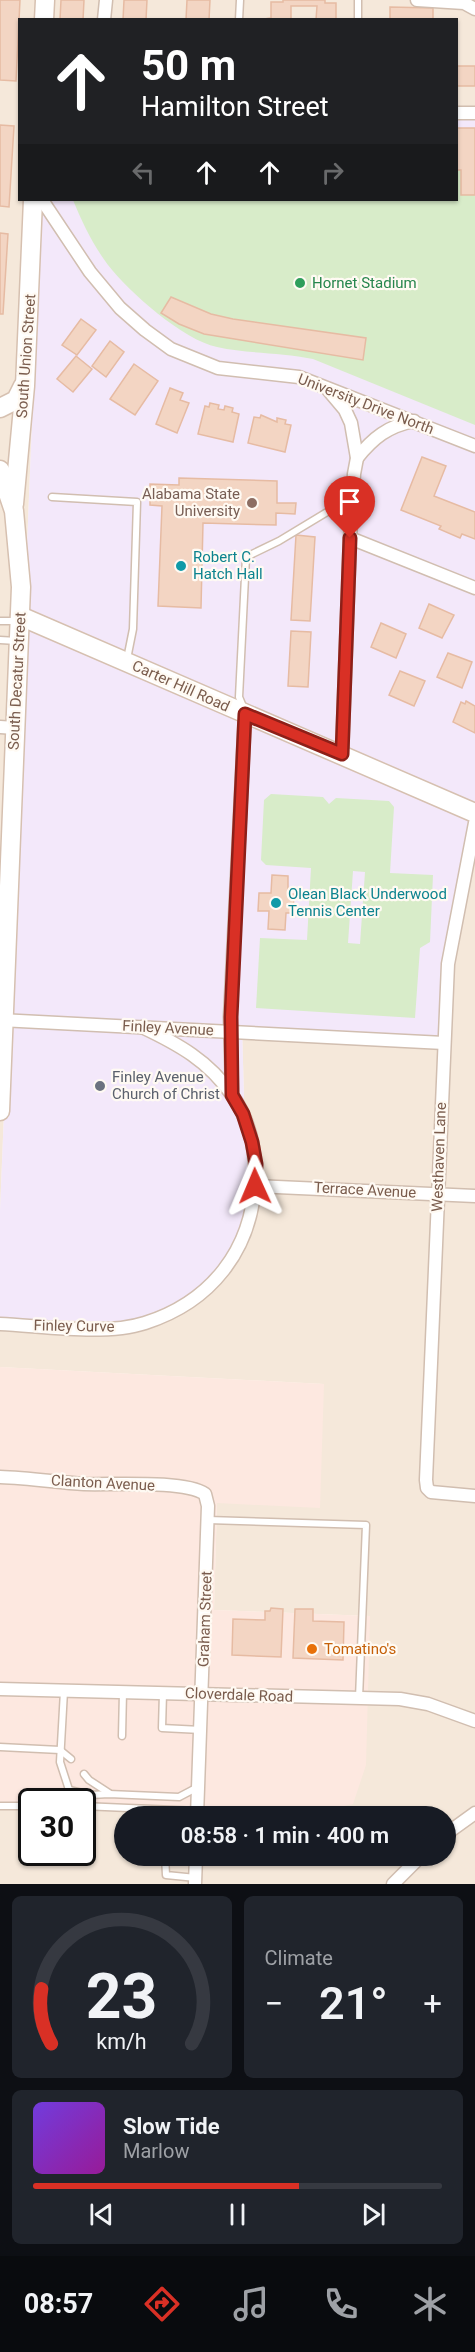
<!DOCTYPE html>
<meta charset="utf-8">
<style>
:root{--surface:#171b24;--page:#20242c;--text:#f1f3f6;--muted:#9ea1a6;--line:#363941;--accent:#d93025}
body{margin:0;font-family:Roboto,sans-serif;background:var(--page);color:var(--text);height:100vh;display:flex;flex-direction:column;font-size:22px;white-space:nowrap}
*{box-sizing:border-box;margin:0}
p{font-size:20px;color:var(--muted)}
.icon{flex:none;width:33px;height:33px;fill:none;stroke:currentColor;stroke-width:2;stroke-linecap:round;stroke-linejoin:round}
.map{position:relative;height:1884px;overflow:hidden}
.sheet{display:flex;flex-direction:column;gap:12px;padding:12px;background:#0d0f14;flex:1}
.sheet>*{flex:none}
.top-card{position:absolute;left:18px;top:18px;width:440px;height:183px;border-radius:0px;box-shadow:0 2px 4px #0004;background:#202124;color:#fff;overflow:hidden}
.speed{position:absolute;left:18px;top:1788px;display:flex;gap:12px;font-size:30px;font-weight:700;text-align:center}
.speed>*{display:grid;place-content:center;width:78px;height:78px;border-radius:50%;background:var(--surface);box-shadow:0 2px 4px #0004;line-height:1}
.speed .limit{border:3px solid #111;border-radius:9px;background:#fff;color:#111}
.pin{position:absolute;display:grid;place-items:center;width:51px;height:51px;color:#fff;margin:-62px -26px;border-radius:50% 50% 50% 0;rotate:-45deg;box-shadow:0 0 6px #0007}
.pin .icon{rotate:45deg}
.me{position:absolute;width:66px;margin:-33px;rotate:359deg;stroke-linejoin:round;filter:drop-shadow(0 0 4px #0008)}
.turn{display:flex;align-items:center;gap:21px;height:126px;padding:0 24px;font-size:27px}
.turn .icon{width:78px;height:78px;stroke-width:2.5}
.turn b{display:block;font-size:42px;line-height:51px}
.lanes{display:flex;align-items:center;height:57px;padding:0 24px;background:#0003;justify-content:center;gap:30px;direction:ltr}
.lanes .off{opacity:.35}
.big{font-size:45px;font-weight:600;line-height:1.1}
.sheet .widget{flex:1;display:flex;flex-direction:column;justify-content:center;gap:9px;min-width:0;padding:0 21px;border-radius:9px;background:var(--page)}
.sheet .dial{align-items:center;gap:0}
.dial svg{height:156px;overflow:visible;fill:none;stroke:var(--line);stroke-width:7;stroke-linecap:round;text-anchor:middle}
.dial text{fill:var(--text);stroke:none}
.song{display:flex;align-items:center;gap:18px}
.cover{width:72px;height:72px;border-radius:9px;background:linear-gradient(135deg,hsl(260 70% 55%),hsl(300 70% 35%))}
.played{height:6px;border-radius:3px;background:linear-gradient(90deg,var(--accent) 65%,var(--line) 65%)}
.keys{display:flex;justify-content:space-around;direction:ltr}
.heat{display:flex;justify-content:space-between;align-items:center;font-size:33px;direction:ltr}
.sheet .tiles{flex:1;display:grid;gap:12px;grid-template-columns:1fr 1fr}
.widget:last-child{grid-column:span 2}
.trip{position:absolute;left:114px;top:1806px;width:342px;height:60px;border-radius:30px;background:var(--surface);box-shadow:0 2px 4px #0004;font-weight:600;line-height:60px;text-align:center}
.tab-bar{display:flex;height:96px;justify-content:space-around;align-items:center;background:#090b0e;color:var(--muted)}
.tab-bar .icon{width:42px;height:42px}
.tab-bar .on{color:var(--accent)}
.tab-bar b{font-size:27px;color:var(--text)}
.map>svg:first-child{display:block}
.residential{fill:#f5e8da;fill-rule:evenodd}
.commercial{fill:#fde8e0}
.education{fill:#f3e8fa}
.green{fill:#d8ecc9;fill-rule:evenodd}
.building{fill:#f3d5c3;stroke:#e6bba3;stroke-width:1.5}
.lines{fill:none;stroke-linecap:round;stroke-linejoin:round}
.lane-casing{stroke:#d1beb0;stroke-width:9}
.street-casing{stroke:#d1beb0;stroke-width:15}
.secondary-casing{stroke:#d6c0b0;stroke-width:21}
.lane{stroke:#fff;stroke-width:6}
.street{stroke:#fff;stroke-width:12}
.secondary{stroke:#fff;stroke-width:18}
.route-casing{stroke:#8d1f18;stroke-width:15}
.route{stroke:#d93025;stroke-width:10}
.leisure-dot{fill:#2e9e5b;stroke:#fffaf3;stroke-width:2}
.education-dot{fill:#8d6e63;stroke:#fffaf3;stroke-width:2}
.culture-dot{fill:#0f9aa8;stroke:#fffaf3;stroke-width:2}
.worship-dot{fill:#6b7280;stroke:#fffaf3;stroke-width:2}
.food-dot{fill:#e8710a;stroke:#fffaf3;stroke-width:2}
.labels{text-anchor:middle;stroke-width:4.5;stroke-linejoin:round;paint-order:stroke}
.leisure-label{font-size:15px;fill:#27864d;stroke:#fffaf3;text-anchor:start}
.street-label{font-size:15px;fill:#7a5c4d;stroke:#fffaf3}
.education-label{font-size:15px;fill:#785e54;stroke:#fffaf3;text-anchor:end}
.culture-label{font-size:15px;fill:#0d838f;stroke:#fffaf3;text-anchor:start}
.worship-label{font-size:15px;fill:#5b616d;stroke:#fffaf3;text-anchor:start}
.food-label{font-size:15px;fill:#c56008;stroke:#fffaf3;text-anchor:start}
</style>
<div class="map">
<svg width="475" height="1884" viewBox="0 0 475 1884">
<rect width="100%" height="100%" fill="#fdf6ec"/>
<g class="residential">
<path d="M 0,0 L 475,0 L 475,118 L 456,118 L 456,20 L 20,20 L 20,200 L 41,200 L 0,1211 Z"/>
<path d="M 475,808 L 475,1884 L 0,1884 L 0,1803 L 31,1805 L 32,1852 L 82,1852 L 83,1807 L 297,1816 L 370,1616 L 214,1610 L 217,1503 L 324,1384 L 0,1367 L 0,1319 L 245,1133 L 242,1026 L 439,1038 ZM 124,1816 L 446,1816 L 446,1856 L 124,1856 Z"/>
</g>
<path class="commercial" d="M 0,1367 L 324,1384 L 320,1508 L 217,1503 L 214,1610 L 370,1616 L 366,1765 L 353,1804 L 297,1816 L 83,1807 L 82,1802 L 32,1802 L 31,1805 L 0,1803 Z"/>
<path class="education" d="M 456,118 L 475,118 L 475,808 L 440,1038 L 242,1026 L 245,1133 L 251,1168 L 248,1210 L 235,1246 L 212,1276 L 181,1301 L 130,1322 L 0,1319 L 0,1211 L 41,200 L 456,200 Z"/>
<g class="green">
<path d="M 456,128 L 475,128 L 475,425 L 313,359 C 281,352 248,354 217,347 C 183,340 129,292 108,265 C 93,245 82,222 73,200 L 456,200 Z"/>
<path d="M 271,794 L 323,797 L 329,804 L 336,798 L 389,801 L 394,807 L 390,873 L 433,875 L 430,942 L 420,948 L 415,1018 L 256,1008 L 260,938 L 307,940 L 311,868 L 266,865 L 261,860 L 264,800 ZM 353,871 L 365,872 L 360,944 L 348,943 Z"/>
</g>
<g class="building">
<path d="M 0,0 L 20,0 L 16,81 L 0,80 Z"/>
<path d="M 61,0 L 84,0 L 83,20 L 60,20 Z"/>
<path d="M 124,0 L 147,0 L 146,20 L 123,20 Z"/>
<path d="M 187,0 L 210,0 L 209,20 L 186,20 Z"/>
<path d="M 283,0 L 325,0 L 325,3 L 336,3 L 336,20 L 316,20 L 317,6 L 291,6 L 291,20 L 257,20 L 271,18 L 271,2 L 283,2 Z"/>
<path d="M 390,7 L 433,8 L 433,20 L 390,20 Z"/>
<rect x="456" y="66" width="19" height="20"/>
<path d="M 0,125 L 14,126 L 9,207 L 0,206 Z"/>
<path d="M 456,128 L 475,128 L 475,195 L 461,195 L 461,170 L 456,170 Z"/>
<path d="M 0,233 L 8,234 L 3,314 L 0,314 Z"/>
<path d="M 171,297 L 211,314 L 233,319 L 366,338 L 363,360 L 204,334 L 179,324 L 161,313 Z"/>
<path d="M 81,319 L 96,330 L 77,355 L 62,345 Z"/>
<path d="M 110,341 L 124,352 L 106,377 L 92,366 Z"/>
<path d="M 76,356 L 92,369 L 73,392 L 57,379 Z"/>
<path d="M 134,364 L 158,381 L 135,415 L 110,399 Z"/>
<path d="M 170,388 L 183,393 L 180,400 L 189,403 L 177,433 L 156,424 Z"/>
<path d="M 210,403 L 219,405 L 218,409 L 224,410 L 225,406 L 233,408 L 232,412 L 239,414 L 233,442 L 198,434 L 205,406 L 209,407 Z"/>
<path d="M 261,415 L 277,422 L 277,418 L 286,420 L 285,424 L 291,425 L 285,452 L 248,443 L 254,417 L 260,418 Z"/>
<path d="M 422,457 L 446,466 L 434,496 L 475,512 L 475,539 L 462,534 L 460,538 L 439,529 L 441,526 L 401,510 Z"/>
<path d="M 179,478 L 277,481 L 277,503 L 296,503 L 295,514 L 276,513 L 276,525 L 203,523 L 201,608 L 158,606 L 162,506 L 150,505 L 150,484 L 179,485 Z"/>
<path d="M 296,535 L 315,537 L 310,621 L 291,620 Z"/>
<path d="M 429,604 L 454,615 L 442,638 L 419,628 Z"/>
<path d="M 381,623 L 406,634 L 396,658 L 371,647 Z"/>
<path d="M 291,631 L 311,632 L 308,687 L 288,686 Z"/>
<path d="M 448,653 L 472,662 L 462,688 L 437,677 Z"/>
<path d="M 400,671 L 425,681 L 414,706 L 389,695 Z"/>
<path d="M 466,701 L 475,706 L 475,733 L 453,722 L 461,702 L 465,704 Z"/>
<path d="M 272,875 L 288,876 L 288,894 L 294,894 L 293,913 L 286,913 L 285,930 L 268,929 L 269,911 L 258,911 L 259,893 L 271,893 Z"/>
<path d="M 271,1608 L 283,1609 L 281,1657 L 232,1655 L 233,1619 L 265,1620 L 265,1611 L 270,1611 Z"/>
<path d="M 295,1609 L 313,1609 L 313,1621 L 344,1622 L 343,1660 L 293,1658 Z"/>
</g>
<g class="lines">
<defs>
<g id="lane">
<path d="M 239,20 L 240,0"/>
<path d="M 358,20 L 358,0"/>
<path d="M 52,497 L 137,502 L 133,629 L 127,659"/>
<path d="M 0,621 L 16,621"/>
<path d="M 0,640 L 17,641"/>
<path d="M 244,709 L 239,697 L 246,557 L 279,541 L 352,497"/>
<path d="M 208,1520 L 366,1525 L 359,1698"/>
<path d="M 64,1691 L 60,1762 L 73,1802"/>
<path d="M 163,1693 L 162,1728 L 201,1730"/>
<path d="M 122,1736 L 123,1692"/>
<path d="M 0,1747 L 60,1750 L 71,1759"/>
<path d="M 84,1774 L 89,1780 L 109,1793"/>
<path d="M 69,1790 L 91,1795 L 109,1794 L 179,1797 L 198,1787"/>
<path d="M 0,1806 L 32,1806"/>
<path d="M 82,1806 L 198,1811"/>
<path d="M 165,1856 L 166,1875 L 196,1878"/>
</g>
<g id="street">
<path d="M 417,0 L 464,3 L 475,9"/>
<path d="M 104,20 L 106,0"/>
<path d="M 456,113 L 475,113"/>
<path d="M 42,200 L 90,272 L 120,308 L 145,330 L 171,349 L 218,368 L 299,377 L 475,446"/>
<path d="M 329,391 L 345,410 L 351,423 L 357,458 L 354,474 L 350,538 L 342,754"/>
<path d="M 357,458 C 373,438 388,426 414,421"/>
<path d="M 350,538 L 475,588"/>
<path d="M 0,727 L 15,728"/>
<path d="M 475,823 L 448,964 L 426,1480 L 427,1488 L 431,1492 L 475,1496"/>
<path d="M 0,1020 L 444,1043"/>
<path d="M 232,1095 L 230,1017 L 245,714"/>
<path d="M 255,1186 L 475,1196"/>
<path d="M 0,1324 C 43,1326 105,1336 145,1323 C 211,1302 252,1250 255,1181 C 256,1151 250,1120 232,1095 C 209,1061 178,1044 142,1027"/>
<path d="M 0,1477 C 28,1478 56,1482 84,1484 C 112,1485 184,1480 205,1494 L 208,1506 L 197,1816"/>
<path d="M 0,1689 L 400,1699 L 428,1704 L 475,1721"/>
<path d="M 446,1834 L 475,1813"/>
<path d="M 195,1884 L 196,1856"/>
<path d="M 393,1884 L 421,1856"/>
</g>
<g id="secondary">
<path d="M 44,20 L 45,0"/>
<path d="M 0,408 L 16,400 L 23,386"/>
<path d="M 0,470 L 14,511 L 21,587 L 0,1111"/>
<path d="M 14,504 L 25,386 L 33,200"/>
<path d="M 20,616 L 475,813"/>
</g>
</defs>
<use href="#lane" class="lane-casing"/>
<use href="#street" class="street-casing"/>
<use href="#secondary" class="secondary-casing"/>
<use href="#lane" class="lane"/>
<use href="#street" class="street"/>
<use href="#secondary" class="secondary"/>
</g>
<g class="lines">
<defs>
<path id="route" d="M 255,1186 L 256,1164 L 252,1142 L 243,1114 L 232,1095 L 231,1017 L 245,714 L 342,754 L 350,538"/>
</defs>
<use href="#route" class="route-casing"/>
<use href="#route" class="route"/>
</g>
<circle class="leisure-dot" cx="300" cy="283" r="6"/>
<circle class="education-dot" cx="252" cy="503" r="6"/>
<g class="culture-dot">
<circle cx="181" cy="566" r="6"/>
<circle cx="276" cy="903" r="6"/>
</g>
<circle class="worship-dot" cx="100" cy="1086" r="6"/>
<circle class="food-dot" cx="312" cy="1649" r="6"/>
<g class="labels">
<g class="leisure-label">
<text x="312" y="288">Hornet Stadium</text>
</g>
<g class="street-label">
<text transform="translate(26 356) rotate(-86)" y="5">South Union Street</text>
<text transform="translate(366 404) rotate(21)" y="5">University Drive North</text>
<text transform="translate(17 681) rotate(-87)" y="5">South Decatur Street</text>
<text transform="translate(181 686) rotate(24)" y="5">Carter Hill Road</text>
<text transform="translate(168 1028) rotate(3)" y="5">Finley Avenue</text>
<text transform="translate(439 1157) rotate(-88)" y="5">Westhaven Lane</text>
<text transform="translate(365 1190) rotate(3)" y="5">Terrace Avenue</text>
<text transform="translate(74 1326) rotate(1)" y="5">Finley Curve</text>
<text transform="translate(103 1483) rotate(3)" y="5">Clanton Avenue</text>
<text transform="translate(205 1619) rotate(-88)" y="5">Graham Street</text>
<text transform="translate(239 1695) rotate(2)" y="5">Cloverdale Road</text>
</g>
<g class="education-label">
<text x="240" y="499">Alabama State<tspan x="240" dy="17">University</tspan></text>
</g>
<g class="culture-label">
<text x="193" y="562">Robert C.<tspan x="193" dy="17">Hatch Hall</tspan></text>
<text x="288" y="899">Olean Black Underwood<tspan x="288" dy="17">Tennis Center</tspan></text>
</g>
<g class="worship-label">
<text x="112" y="1082">Finley Avenue<tspan x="112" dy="17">Church of Christ</tspan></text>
</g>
<g class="food-label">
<text x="324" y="1654">Tomatino's</text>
</g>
</g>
</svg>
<div class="speed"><div class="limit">30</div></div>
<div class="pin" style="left:350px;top:538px;background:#d93025"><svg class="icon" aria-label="arrive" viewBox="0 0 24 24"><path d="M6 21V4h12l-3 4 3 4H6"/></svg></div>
<svg class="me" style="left:255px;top:1186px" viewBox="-20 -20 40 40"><path d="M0-17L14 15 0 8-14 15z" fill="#d93025" stroke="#fff" stroke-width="4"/></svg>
<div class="trip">08:58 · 1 min · 400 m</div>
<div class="top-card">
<div class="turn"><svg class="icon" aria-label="ahead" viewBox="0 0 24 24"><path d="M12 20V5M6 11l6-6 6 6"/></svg><div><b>50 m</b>Hamilton Street</div></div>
<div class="lanes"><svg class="icon off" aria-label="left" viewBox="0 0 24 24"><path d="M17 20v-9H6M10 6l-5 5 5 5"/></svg><svg class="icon" aria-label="ahead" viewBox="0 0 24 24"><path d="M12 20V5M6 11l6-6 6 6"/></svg><svg class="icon" aria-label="ahead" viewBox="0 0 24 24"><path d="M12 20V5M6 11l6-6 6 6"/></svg><svg class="icon off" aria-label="right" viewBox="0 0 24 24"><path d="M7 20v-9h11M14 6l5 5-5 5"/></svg></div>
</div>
</div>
<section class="sheet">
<div class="tiles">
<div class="widget dial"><svg viewBox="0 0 100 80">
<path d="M14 69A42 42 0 1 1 86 69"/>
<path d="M14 69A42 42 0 0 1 9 41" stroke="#d93025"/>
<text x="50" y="56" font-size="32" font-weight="700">23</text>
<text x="50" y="72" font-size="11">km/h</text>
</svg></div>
<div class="widget"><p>Climate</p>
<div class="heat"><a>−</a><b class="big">21°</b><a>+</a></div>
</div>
<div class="widget">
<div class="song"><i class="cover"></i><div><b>Slow Tide</b><p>Marlow</p></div></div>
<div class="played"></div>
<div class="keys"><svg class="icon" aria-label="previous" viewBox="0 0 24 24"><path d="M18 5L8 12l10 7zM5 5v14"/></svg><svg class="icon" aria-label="pause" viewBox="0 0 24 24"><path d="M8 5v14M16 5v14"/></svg><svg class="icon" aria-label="next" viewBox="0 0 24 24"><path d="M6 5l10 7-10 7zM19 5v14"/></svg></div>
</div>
</div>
</section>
<nav class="tab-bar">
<b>08:57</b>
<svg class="icon on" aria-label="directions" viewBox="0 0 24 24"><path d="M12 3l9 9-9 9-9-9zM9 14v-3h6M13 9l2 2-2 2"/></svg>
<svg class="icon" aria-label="music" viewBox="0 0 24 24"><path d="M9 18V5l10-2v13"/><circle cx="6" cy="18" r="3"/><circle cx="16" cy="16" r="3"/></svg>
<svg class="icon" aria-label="phone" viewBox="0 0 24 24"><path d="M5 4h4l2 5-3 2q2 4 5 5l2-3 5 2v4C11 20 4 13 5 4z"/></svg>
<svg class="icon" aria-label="climate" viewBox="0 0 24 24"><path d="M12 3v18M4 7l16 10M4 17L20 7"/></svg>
</nav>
